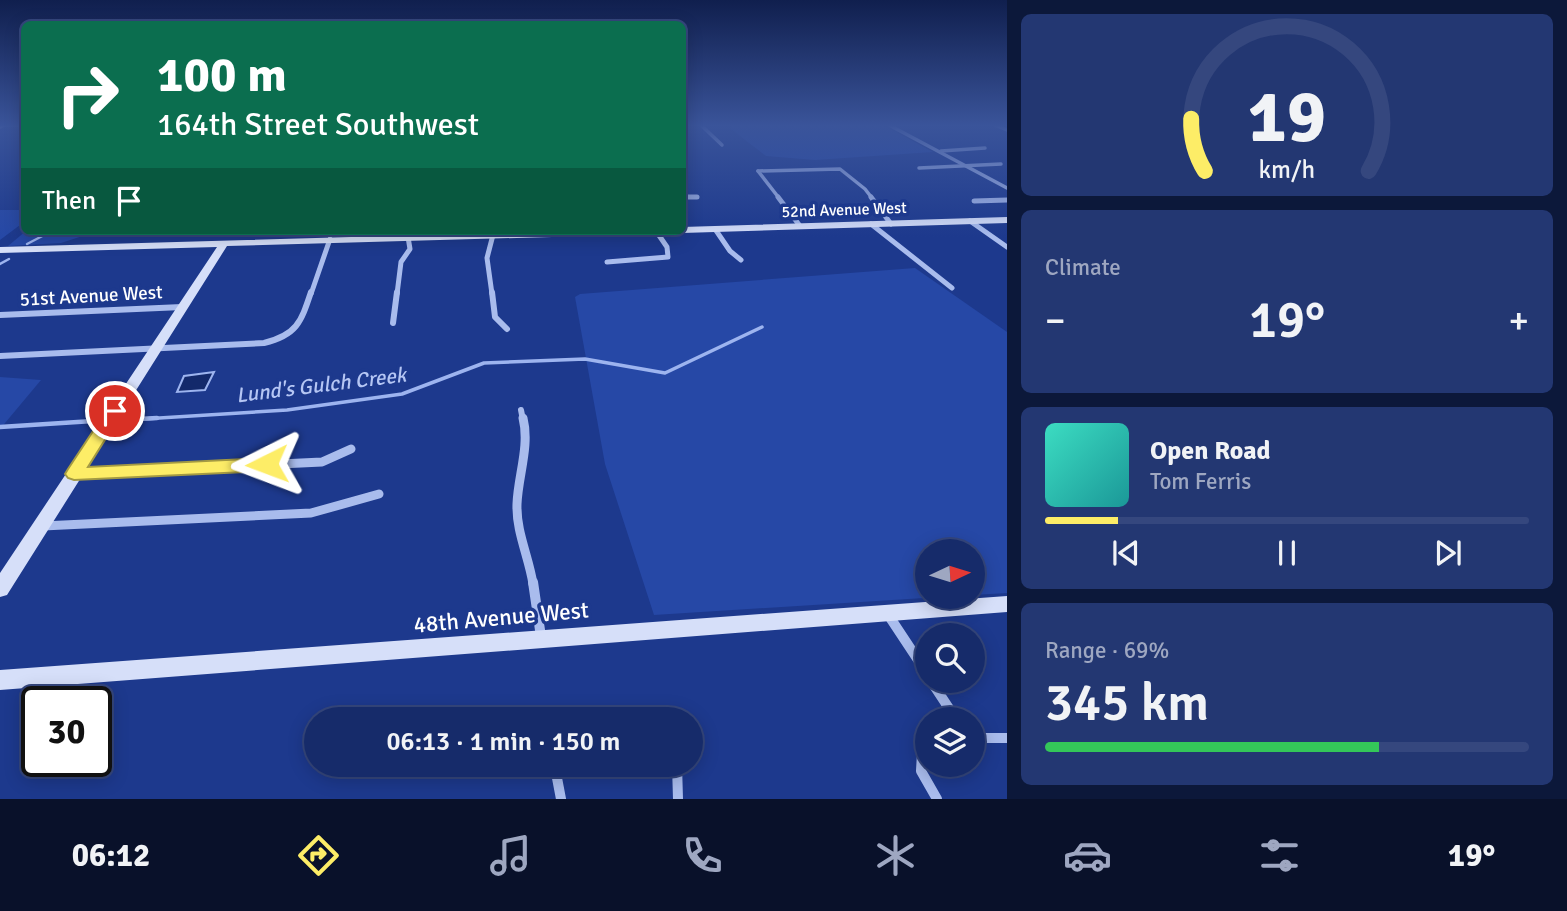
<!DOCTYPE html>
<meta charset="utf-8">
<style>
:root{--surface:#162b6a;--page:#233772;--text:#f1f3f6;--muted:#9ea7c1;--line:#35477e;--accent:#fded67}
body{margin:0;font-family:Signika,sans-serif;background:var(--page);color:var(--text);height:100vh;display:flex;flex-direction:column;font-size:26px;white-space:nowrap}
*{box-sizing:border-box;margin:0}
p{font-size:23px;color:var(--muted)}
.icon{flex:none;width:38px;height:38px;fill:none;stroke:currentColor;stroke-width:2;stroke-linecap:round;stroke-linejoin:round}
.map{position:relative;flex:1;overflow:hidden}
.panel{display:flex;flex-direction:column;gap:14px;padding:14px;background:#0c183a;width:560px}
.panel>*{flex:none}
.banner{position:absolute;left:21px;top:21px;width:665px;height:214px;border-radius:10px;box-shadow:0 4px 18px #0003,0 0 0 2px var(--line);background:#0b6e4f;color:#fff;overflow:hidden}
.needle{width:46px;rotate:86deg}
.fabs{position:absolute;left:915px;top:539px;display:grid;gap:14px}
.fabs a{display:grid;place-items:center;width:70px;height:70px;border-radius:50%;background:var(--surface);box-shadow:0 4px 18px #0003,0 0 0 2px var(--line);font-size:35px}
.speed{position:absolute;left:21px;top:686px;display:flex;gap:14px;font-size:35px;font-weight:700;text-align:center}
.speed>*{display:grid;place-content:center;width:91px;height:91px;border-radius:50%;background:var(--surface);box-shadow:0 4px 18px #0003,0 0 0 2px var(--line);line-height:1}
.speed .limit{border:4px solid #111;border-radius:10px;background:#fff;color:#111}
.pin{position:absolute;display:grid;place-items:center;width:60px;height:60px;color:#fff;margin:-30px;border:4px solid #fff;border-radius:50%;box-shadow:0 2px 7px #0007}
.me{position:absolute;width:77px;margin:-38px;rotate:267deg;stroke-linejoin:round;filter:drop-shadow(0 0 5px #0008)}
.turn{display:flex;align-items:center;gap:24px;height:147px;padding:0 21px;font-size:32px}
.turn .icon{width:91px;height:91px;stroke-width:2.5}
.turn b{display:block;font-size:49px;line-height:60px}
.then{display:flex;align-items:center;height:66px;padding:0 21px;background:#0003;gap:14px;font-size:26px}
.big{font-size:52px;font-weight:600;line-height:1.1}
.panel .tile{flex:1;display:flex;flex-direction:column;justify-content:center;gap:10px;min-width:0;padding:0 24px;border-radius:10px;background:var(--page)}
.panel .dial{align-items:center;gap:0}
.dial svg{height:182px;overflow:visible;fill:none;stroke:var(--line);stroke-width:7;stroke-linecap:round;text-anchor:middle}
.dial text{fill:var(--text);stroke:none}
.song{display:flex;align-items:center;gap:21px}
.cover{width:84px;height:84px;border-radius:10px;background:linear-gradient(135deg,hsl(170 70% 55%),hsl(180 70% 35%))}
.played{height:7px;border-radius:4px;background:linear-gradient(90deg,var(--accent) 15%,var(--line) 15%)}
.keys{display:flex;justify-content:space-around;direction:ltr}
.heat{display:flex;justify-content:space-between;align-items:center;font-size:38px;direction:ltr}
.charge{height:10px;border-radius:5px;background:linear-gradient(90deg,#34c759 69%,var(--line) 0)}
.trip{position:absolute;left:304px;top:707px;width:399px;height:70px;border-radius:35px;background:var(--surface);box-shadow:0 4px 18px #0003,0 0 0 2px var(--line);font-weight:600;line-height:70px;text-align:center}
.menu{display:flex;height:112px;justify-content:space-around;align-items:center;background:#09112a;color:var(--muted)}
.menu .icon{width:49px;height:49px}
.menu .active{color:var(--accent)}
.menu b{font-size:32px;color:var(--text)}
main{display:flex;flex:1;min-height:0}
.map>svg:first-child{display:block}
.green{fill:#2648a6}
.water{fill:#13296b;stroke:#9db4ef;stroke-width:2}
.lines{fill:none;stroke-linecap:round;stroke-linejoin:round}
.stream-far2{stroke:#9db4ef;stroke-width:2.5}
.stream-far1{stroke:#9db4ef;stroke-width:3.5}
.stream{stroke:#9db4ef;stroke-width:4.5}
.street-far4{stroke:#a9bced;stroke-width:3.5}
.street-far3{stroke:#a9bced;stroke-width:5}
.street-far2{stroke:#a9bced;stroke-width:6}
.street-far1{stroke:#a9bced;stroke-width:9}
.street{stroke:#a9bced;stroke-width:10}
.secondary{fill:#d6dff9;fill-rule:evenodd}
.route{fill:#fded67;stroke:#a49a43;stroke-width:2}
.labels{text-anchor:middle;stroke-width:7;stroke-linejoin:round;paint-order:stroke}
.far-street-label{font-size:16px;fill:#fff;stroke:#1d398d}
.street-label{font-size:19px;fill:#fff;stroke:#1d398d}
.water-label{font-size:21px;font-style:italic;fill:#b5c6f4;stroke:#1d398d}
.near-street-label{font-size:23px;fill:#fff;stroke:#1d398d}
</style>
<main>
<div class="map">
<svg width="1007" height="799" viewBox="0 0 1007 799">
<rect width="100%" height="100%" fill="#1d398d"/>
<g class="green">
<path d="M 731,125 L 883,125 L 933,152 L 815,160 L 766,156 L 731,129 Z"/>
<path d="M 0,210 L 24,210 L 24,222 L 0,240 Z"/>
<path d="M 26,231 L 98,231 L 61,243 L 8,246 Z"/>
<path d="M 915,268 L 1007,332 L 1007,593 L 973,595 L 973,551 L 928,551 L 928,597 L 940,597 L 654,615 L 605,464 L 575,297 L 580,294 Z"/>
<path d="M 0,377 L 41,380 L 0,429 Z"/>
</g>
<path class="water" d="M 214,372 L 205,390 L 177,392 L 184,376 Z"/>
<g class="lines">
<g class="stream-far2">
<path d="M 27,244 L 52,231"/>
<path d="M 0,264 L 9,259"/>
</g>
<path class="stream-far1" d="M 127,420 L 287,410 L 402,394 L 484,363 L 585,359 L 665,373 L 762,327"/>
<g class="stream">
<path d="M 120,420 L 157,418"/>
<path d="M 0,427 L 93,421"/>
</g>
<g class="street-far4">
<path d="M 0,125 L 24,125"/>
<path d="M 701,125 L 722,145"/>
<path d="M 889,125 L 1007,188"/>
<path d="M 995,125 L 1007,130"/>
<path d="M 941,151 L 985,148"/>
<path d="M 919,168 L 1001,164"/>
<path d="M 758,171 L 840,169 L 865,189 L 872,198"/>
<path d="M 758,171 L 779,198"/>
<path d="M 682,197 L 697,197"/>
</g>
<g class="street-far3">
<path d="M 682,197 L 697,197"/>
<path d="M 778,197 L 800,226"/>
<path d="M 871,197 L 891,224"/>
<path d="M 974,201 L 1007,200"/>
<path d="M 970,221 L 1007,247"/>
<path d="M 871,224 L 952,288"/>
<path d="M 715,229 L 730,251 L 741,260"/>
<path d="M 607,262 L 668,257 L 667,247 L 656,231"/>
<path d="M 311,294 L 330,239"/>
<path d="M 397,294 L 401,262 L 410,249 L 407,231"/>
<path d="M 492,294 L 487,258 L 494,231"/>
</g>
<g class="street-far2">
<path d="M 492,292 L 495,317 L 507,329"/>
<path d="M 0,315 L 182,307"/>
<path d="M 393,323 L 397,292"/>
<path d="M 0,356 L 264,343 C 297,335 301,322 311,292"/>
<path d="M 521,410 L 523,420"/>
</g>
<g class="street-far1">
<path d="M 523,418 C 530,446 518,476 517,504 C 516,532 529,557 533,584"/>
<path d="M 75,474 L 322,462 L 351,449"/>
<path d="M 43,526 L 311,513 L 379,494"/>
</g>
<g class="street">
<path d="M 533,582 L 541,637"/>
<path d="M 887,613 L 928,675"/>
<path d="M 931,681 L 956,719"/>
<path d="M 973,738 L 1007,738"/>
<path d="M 928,747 L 922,753 L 921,771 L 937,799"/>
<path d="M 677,765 L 678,799"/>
<path d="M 561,799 L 557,778 L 565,765"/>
</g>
<g class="secondary">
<path d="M 0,125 L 8,125 L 0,129 Z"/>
<path d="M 1007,217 L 1007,223 L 682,233 L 678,231 L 682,231 L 682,227 Z"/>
<path d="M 559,231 L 662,231 L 657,234 L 227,246 L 7,595 L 0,597 L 0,573 L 217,247 L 0,253 L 0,247 Z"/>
<path d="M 1007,596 L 1007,612 L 0,690 L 0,670 Z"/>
</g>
</g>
<linearGradient id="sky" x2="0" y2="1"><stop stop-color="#101f4e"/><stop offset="0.53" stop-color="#3a549a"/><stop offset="1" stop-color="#3a549a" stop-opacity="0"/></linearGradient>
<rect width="1007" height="237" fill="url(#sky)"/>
<path class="route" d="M 115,406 L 123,411 L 88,467 L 267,458 L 273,460 L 276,464 L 273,469 L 267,471 L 74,480 L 68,478 L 65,474 L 68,469 L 109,407 Z"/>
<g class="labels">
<g class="far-street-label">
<text transform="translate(844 209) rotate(-2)" y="6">52nd Avenue West</text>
</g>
<g class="street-label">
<text transform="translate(91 295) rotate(-3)" y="7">51st Avenue West</text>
</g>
<g class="water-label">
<text transform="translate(321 385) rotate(-7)" y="7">Lund's Gulch Creek</text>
</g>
<g class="near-street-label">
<text transform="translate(501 617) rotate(-5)" y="8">48th Avenue West</text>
</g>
</g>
</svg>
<div class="fabs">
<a><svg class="needle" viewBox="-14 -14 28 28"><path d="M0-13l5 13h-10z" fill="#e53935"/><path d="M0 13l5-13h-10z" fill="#9ea7c1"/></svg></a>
<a><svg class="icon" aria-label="search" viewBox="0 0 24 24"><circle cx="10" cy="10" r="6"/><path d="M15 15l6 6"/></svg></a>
<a><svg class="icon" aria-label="layers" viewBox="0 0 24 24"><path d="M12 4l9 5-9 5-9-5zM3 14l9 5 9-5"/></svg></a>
</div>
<div class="speed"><div class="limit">30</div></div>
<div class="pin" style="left:115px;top:411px;background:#d93025"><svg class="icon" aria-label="arrive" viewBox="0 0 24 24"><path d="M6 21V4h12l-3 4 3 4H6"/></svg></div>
<svg class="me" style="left:267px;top:464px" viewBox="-20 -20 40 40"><path d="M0-17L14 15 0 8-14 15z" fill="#fded67" stroke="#fff" stroke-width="4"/></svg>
<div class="trip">06:13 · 1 min · 150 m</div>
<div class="banner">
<div class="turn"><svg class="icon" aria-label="right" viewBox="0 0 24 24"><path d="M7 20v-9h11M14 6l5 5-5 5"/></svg><div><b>100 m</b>164th Street Southwest</div></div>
<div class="then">Then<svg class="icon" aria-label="arrive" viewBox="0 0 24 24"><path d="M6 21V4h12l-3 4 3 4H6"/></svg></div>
</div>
</div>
<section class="panel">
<div class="tile dial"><svg viewBox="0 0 100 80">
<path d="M14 69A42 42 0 1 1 86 69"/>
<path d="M14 69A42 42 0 0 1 8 46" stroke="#fded67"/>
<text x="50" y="56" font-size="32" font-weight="700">19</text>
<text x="50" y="72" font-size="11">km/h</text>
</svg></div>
<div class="tile"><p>Climate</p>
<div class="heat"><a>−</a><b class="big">19°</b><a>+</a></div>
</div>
<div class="tile">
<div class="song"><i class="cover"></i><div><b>Open Road</b><p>Tom Ferris</p></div></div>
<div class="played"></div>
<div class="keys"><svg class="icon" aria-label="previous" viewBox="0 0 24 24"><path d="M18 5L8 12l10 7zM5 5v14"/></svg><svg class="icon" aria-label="pause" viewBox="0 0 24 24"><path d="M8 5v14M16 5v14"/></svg><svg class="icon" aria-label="next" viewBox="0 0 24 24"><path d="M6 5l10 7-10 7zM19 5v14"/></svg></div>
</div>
<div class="tile"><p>Range · 69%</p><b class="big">345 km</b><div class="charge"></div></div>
</section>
</main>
<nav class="menu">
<b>06:12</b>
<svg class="icon active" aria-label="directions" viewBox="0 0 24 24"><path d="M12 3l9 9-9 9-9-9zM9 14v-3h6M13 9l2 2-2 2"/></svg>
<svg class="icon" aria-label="music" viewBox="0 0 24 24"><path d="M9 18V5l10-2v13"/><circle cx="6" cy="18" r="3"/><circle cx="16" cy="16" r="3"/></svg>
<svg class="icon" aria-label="phone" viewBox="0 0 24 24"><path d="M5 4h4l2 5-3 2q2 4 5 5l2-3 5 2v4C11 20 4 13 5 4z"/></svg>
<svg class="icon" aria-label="climate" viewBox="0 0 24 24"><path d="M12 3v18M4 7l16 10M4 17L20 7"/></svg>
<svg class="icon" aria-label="car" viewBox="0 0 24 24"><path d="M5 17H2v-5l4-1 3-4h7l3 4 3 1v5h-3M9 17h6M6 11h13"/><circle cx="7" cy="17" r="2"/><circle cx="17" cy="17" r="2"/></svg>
<svg class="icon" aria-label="filters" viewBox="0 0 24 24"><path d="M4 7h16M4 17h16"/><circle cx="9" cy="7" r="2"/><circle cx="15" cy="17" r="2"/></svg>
<b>19°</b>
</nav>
